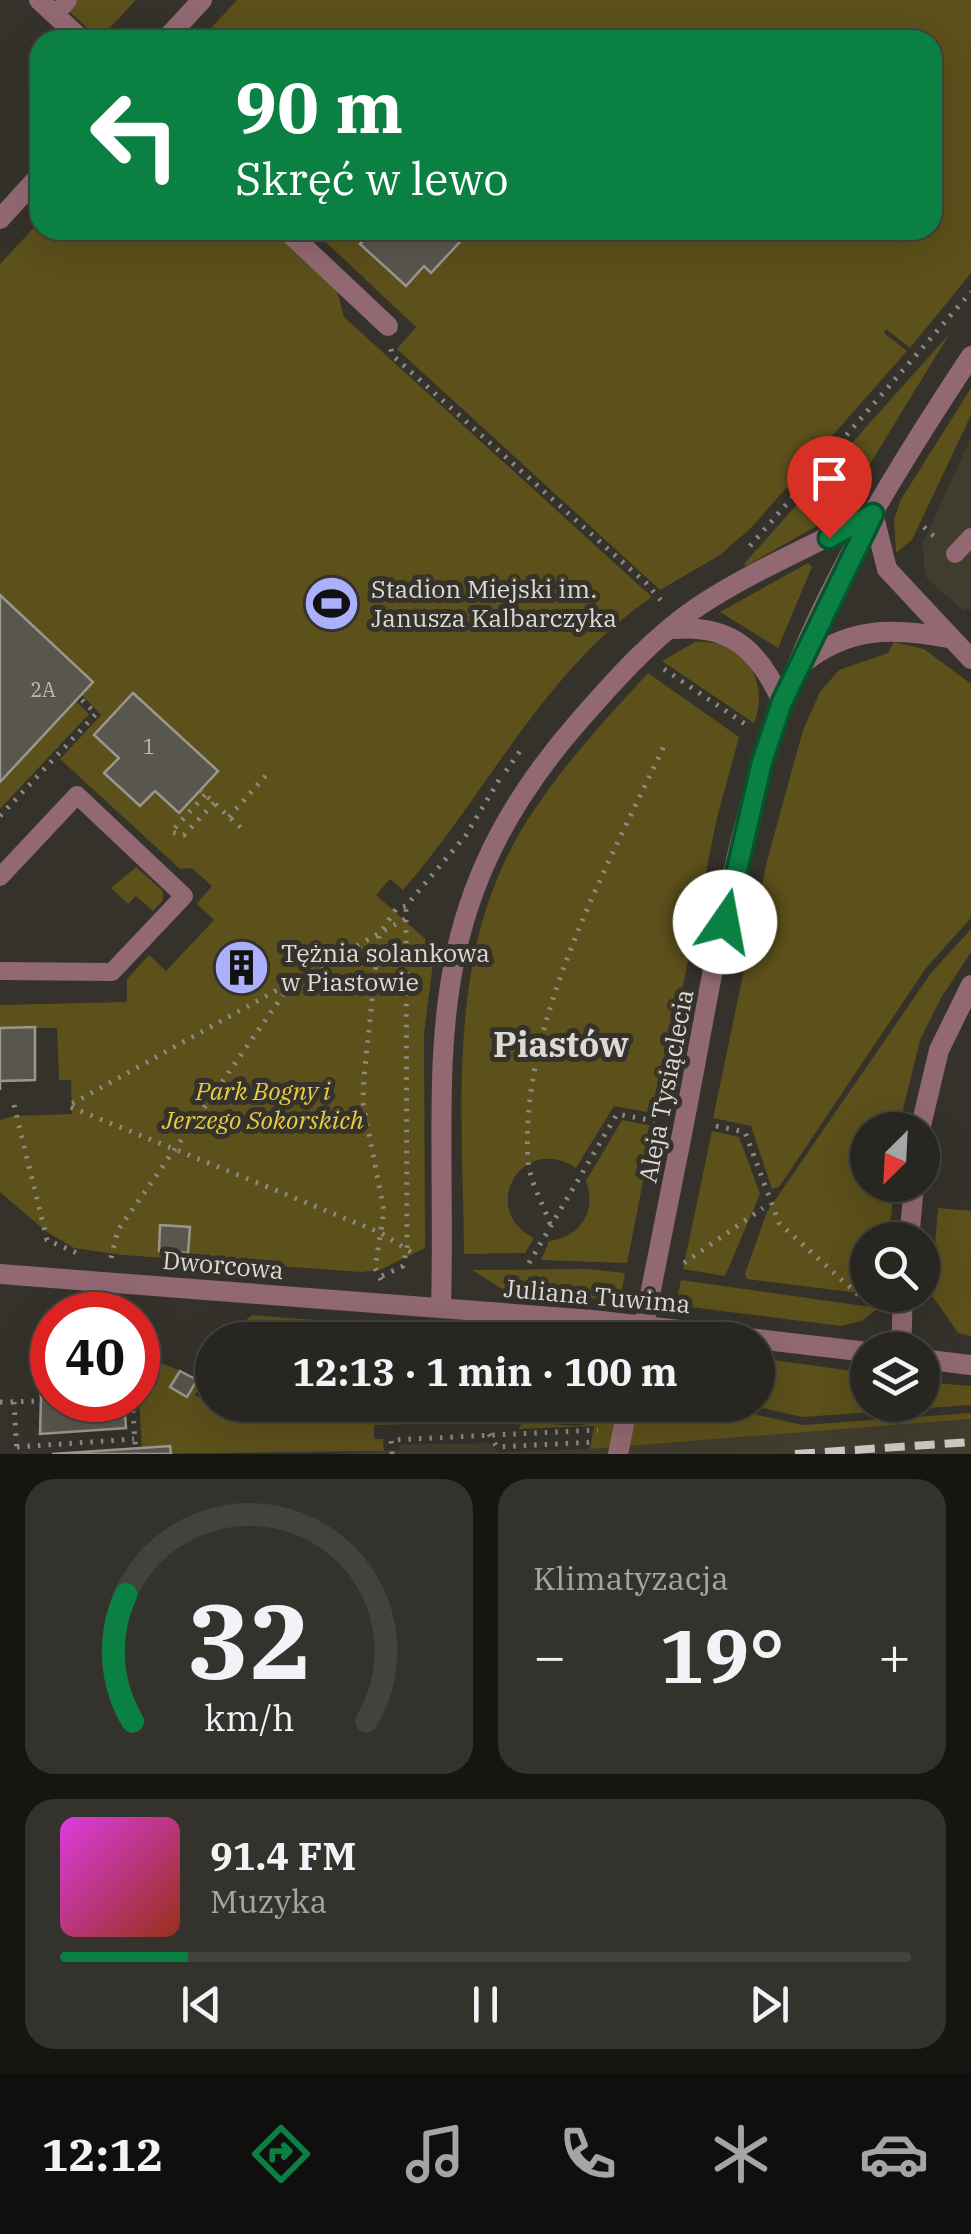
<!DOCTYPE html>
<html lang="pl">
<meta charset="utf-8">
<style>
:root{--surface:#272620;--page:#33322d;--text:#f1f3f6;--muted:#a4a5a5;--line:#43433e;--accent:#0b8043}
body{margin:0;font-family:"IBM Plex Serif",serif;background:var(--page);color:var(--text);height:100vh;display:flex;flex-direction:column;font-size:38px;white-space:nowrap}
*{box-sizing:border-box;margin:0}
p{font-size:32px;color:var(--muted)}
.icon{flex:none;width:55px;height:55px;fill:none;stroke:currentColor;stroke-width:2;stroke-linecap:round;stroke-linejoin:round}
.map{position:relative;height:1454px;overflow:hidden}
.panel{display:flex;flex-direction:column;gap:25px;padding:25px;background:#151512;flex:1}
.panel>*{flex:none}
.hud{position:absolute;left:30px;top:30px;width:912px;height:210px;border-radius:30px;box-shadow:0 10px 40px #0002,0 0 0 2px var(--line);background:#0b8043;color:#fff;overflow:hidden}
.needle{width:65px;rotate:204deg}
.fabs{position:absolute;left:850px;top:1112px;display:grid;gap:20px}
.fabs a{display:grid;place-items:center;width:90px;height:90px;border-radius:50%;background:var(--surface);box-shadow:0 10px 40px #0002,0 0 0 2px var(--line);font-size:50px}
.speed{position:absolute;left:30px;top:1292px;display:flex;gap:20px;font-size:50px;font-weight:700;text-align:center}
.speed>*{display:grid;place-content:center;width:130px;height:130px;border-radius:50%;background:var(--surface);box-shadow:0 10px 40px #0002,0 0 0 2px var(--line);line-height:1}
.speed .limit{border:15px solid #d22;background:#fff;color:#111}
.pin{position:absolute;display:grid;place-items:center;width:85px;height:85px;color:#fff;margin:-102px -42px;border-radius:50% 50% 50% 0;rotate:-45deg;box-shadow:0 0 10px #0007}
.pin .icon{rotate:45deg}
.me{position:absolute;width:110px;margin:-55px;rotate:12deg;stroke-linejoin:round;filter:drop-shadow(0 0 8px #0008)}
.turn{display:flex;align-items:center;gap:35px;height:210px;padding:0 40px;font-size:45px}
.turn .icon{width:130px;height:130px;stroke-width:2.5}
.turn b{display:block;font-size:70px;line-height:85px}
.big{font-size:75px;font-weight:700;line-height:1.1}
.panel .tile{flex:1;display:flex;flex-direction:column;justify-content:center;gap:15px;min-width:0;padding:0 35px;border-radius:30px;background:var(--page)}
.panel .dial{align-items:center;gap:0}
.dial svg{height:260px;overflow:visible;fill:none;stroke:var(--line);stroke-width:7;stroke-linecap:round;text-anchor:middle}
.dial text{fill:var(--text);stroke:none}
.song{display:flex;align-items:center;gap:30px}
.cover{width:120px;height:120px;border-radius:15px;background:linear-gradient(135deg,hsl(300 70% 55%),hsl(10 70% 35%))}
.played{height:10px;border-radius:5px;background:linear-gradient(90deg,var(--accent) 15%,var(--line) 15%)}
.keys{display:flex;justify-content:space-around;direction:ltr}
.heat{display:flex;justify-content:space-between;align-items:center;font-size:55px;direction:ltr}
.panel .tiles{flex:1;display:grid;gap:25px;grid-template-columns:1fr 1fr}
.tile:last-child{grid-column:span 2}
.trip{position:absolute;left:195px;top:1322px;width:580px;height:100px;border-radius:50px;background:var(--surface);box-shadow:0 10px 40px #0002,0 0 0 2px var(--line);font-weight:700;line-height:100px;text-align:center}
.dock{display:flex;height:160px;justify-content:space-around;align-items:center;background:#100f0d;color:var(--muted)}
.dock .icon{width:70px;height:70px}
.dock .on{color:var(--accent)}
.dock b{font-size:45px;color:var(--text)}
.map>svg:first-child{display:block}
.built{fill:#403c2e}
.green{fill:#5c501b}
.building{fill:#58564d;stroke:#9a988e;stroke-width:2.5}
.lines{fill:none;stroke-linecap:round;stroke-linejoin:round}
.path{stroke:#8a8982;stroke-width:5;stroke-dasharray:2.5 8;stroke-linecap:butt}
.service{stroke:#926972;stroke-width:18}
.minor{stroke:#926972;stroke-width:20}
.tertiary{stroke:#926972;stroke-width:20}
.rail{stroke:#c9c8c2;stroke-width:8;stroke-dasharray:20 10;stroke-linecap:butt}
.tertiary-bridge{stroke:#926972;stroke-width:20}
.route-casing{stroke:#07532c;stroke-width:25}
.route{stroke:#0b8043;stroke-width:18}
.labels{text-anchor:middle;stroke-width:10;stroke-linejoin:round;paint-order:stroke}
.number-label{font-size:20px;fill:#bab9b3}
.poi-label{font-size:25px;fill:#dbdad5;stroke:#34322a;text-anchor:start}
.street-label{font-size:25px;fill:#dbdad5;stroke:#34322a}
.park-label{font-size:25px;font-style:italic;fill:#e9cc44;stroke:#34322a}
.district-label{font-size:35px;font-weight:bold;fill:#dbdad5;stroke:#34322a}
</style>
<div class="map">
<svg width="971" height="1454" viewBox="0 0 971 1454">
<rect width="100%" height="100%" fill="#34322a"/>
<g class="built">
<path d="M 971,437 L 971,611 L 967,608 L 963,611 L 925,576 L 923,543 Z"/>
<path d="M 971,1419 L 971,1454 L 329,1454 L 399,1450 L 400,1445 L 489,1443 L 498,1452 L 590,1449 Z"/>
</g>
<g class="green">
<path d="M 57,0 L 136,0 L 99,39 Z"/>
<path d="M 237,0 L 971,0 L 971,273 L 910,348 L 886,329 L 884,333 L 907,351 L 751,528 L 720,555 L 660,590 L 397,349 L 416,327 L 313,230 L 932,230 L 932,40 L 200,40 Z"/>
<path d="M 40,221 L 40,230 L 275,230 L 336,287 L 344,317 L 652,597 C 544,670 486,795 403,890 L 390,879 L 376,895 L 431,944 L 434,956 L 424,1033 L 425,1248 L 380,1270 L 361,1272 L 123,1255 L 74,1248 L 47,1232 L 0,1192 L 0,1120 L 13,1116 L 72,1114 L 71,1080 L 59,1080 L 57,1028 L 0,1028 L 0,1005 L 127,1002 L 127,979 L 149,955 L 166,971 L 214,920 L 197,904 L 212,886 L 192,868 L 180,869 L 60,759 L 101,715 L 82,695 L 94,682 L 0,594 L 0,264 Z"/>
<path d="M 950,333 L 840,513 L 746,566 L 744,564 Z"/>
<path d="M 971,388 L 971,415 L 912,540 L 896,553 L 894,520 L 900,501 Z"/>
<path d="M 808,563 L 812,567 L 778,648 L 720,612 Z"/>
<path d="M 695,642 C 742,638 771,679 754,723 L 662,661 Z"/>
<path d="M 894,642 L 924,649 L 971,684 L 971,918 L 926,968 L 779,1187 L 772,1189 L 751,1126 L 713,1118 L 767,861 L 803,730 L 820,692 L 839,670 L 888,653 Z"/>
<path d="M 648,673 L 739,737 L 717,818 L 657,1114 L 614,1106 L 576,1168 C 521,1132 478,1211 534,1238 L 525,1253 L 464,1254 C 463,1108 444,951 527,821 C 561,767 605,720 648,673 Z"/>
<path d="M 76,701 L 89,714 L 0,809 L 0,783 Z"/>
<path d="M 136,867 L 163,891 L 163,900 L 153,911 L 136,896 L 128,904 L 111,888 Z"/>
<path d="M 971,929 L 971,952 L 941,998 L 920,1040 L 898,1130 L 868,1130 L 868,1185 L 894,1185 L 889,1240 L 868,1240 L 867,1294 L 747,1279 L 745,1274 L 767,1212 L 931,973 Z"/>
<path d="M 622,1120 L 654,1126 L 627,1263 L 541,1260 L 549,1241 C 581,1237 597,1211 586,1181 Z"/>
<path d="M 712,1131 L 739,1137 L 760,1194 L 725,1276 L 683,1269 Z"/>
<path d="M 938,1208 L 971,1211 L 971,1336 L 958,1333 L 931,1294 Z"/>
<path d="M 587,1269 L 625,1273 L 620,1301 L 502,1289 L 472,1270 Z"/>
<path d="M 681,1280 L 878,1308 L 862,1321 L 841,1326 L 682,1306 L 676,1305 Z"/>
<path d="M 252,1315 L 365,1324 L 369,1340 L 253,1326 L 250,1340 L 237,1340 L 237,1328 Z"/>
<path d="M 758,1358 L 867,1373 L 868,1405 L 922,1405 L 923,1382 L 971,1386 L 971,1405 L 803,1417 L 748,1405 L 758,1405 Z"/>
<path d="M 152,1360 L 179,1370 L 170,1388 L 188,1397 L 197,1381 L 201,1383 L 195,1395 L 208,1402 L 212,1395 L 212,1405 L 246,1405 L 246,1412 L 314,1418 L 316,1406 L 353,1413 L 354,1409 L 385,1412 L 386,1405 L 415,1413 L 506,1421 L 374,1425 L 374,1439 L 383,1439 L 384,1451 L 142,1454 L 138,1374 L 152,1373 Z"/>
<path d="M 656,1405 L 712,1405 L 803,1425 L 971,1413 L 971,1419 L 590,1449 L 594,1426 L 519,1429 L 522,1422 L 579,1426 Z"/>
</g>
<g class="building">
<path d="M 373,230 L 471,230 L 431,273 L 424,266 L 406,286 L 360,244 Z"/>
<path d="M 0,595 L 93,682 L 0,782 Z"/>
<path d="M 133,693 L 218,771 L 179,813 L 155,791 L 140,806 L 104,773 L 119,758 L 94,735 Z"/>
<path d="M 243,948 L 260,958 L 259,978 L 242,987 L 224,977 L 225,957 Z"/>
<path d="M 35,1027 L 35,1080 L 0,1081 L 0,1090 L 0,1028 Z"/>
<path d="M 160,1225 L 190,1227 L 188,1253 L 159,1251 Z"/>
<path d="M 52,1367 L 52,1400 L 124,1400 L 126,1428 L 40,1434 L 41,1397 L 36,1368 Z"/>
<path d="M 180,1371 L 197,1380 L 187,1397 L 170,1387 Z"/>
<path d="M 170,1446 L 171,1454 L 52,1454 Z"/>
</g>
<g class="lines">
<g class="path">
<path d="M 391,349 L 392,355 L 647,584 L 663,603"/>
<path d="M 924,527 L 937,539"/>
<path d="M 750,546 L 971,292"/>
<path d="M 664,669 L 748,726"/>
<path d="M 506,771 L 520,751"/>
<path d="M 200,790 L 242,829"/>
<path d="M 205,795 L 171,832 L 184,835 L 214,803"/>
<path d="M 0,816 L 96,714 L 79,697"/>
<path d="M 229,817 L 269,772"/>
<path d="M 405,919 L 68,1106 L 381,1233 L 417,1256"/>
<path d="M 14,1105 L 47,1240 L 77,1253"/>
<path d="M 716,1126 L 745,1132 L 779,1223 L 864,1300"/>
<path d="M 550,1224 C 543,1204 529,1180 528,1160 C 519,1024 609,863 665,744"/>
<path d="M 111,1258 L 118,1230 L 288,988"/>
<path d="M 529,1263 L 617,1114 L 655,1121"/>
<path d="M 684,1263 L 763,1208"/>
<path d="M 382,1276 L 403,1266 L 407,1247 L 406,906"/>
<path d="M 381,1280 L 375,1268 L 384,1211 L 363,1103 L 364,1077 L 379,935 L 396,909 L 406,906 L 466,835 L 499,780"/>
<path d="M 379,1325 L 382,1340"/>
<path d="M 132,1400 L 136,1454"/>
<path d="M 0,1402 L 42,1401"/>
<path d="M 14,1402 L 17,1454"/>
<path d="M 489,1434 L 497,1447 L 594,1442"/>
<path d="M 17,1447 L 134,1439"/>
<path d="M 392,1454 L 391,1440 L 598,1430"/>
</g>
<g class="service">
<path d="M 55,15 L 68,0"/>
<path d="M 955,554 L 971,537"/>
<path d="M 0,877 L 77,795 L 184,896 L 112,972 L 0,971"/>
</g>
<g class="minor">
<path d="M 39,0 L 82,40"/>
<path d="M 165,40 L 202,0"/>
<path d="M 0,219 L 40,175"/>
<path d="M 286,230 L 388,326"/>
</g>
<g class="tertiary">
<path d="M 873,513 L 887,569 L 971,659"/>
<path d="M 674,629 C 732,624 760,652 782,702"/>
<path d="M 801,665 C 847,627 892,627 948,638"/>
<path d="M 920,1130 L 939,1050 L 971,985"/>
<path d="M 679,1149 C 709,1001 729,846 782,704 C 827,580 899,465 971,356"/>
<path d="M 909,1240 L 914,1185"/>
<path d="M 0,1274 L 593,1320 L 868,1352"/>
<path d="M 441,1307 C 448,1068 407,918 579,721 C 615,680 654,636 699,606 C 753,570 816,545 873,513"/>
<path d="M 901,1350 L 903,1295"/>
<path d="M 922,1359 L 971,1365"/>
<path d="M 618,1454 L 628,1405"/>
</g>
<path class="rail" d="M 795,1454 L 971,1442"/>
<path class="tertiary-bridge" d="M 641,1340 L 679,1149"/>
</g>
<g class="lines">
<defs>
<path id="route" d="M 725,922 L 762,762 L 782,702 L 873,514 L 829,538"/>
</defs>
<use href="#route" class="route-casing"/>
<use href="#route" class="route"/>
</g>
<defs>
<symbol id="stadium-disc" viewBox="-11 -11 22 22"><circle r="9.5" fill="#acaffb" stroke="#34322a"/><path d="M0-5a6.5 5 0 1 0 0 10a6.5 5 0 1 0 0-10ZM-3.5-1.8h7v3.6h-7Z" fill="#111"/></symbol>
<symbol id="building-disc" viewBox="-11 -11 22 22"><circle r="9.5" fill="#acaffb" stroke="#34322a"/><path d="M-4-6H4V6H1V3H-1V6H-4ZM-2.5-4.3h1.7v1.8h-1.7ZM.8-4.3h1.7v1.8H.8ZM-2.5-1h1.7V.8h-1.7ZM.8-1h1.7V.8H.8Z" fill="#111"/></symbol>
</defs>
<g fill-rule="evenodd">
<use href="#stadium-disc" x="300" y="572" width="63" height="63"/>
<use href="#building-disc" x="210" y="936" width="63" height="63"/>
</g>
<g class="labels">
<g class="number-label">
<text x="43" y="697">2A</text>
<text x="149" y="754">1</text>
</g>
<g class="poi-label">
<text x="371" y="598">Stadion Miejski im.<tspan x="371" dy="29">Janusza Kalbarczyka</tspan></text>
<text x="281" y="962">Tężnia solankowa<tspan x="281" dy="29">w Piastowie</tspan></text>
</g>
<g class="street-label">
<text transform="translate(666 1086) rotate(-79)" y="9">Aleja Tysiąclecia</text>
<text transform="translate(223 1265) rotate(5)" y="9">Dworcowa</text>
<text transform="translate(597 1296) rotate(5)" y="9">Juliana Tuwima</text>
</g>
<g class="park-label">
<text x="263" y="1100">Park Bogny i<tspan x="263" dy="29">Jerzego Sokorskich</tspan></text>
</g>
<g class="district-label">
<text x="561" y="1057">Piastów</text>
</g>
</g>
</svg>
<div class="fabs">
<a><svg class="needle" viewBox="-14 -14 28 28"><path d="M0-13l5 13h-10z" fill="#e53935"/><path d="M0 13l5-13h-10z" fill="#a4a5a5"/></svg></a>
<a><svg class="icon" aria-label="search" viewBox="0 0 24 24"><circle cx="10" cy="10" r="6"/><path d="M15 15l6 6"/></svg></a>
<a><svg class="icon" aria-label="layers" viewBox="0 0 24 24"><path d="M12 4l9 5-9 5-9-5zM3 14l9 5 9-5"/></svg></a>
</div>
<div class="speed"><div class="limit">40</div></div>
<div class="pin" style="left:829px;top:538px;background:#d93025"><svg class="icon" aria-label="arrive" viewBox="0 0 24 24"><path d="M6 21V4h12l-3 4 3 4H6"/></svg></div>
<svg class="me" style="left:725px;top:922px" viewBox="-20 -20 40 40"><circle r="19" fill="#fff"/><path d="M0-13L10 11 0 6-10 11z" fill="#0b8043"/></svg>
<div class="trip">12:13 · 1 min · 100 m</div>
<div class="hud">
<div class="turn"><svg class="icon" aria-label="left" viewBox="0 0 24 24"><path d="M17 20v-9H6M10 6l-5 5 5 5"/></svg><div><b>90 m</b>Skręć w lewo</div></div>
</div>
</div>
<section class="panel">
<div class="tiles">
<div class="tile dial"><svg viewBox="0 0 100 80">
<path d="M14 69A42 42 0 1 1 86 69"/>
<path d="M14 69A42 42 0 0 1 12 30" stroke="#0b8043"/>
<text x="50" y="56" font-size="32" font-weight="700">32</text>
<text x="50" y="72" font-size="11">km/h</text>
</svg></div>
<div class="tile"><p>Klimatyzacja</p>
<div class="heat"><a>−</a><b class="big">19°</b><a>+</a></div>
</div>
<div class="tile">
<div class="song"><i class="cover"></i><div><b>91.4 FM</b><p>Muzyka</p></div></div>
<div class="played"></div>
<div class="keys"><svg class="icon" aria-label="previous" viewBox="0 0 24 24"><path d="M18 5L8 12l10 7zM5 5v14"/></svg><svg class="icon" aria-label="pause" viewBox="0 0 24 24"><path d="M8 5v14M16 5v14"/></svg><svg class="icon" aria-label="next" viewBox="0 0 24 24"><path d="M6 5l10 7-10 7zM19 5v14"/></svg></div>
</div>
</div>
</section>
<nav class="dock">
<b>12:12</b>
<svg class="icon on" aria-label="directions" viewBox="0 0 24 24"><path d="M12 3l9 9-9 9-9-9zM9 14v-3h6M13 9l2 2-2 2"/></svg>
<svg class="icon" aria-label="music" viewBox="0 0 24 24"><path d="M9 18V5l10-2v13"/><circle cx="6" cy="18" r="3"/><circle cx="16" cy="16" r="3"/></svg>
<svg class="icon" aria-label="phone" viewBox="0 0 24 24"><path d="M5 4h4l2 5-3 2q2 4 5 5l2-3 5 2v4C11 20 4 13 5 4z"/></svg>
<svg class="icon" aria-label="climate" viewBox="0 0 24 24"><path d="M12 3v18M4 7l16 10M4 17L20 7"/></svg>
<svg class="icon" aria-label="car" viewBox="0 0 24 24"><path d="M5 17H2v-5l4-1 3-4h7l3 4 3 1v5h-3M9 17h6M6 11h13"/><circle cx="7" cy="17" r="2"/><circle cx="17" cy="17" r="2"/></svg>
</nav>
